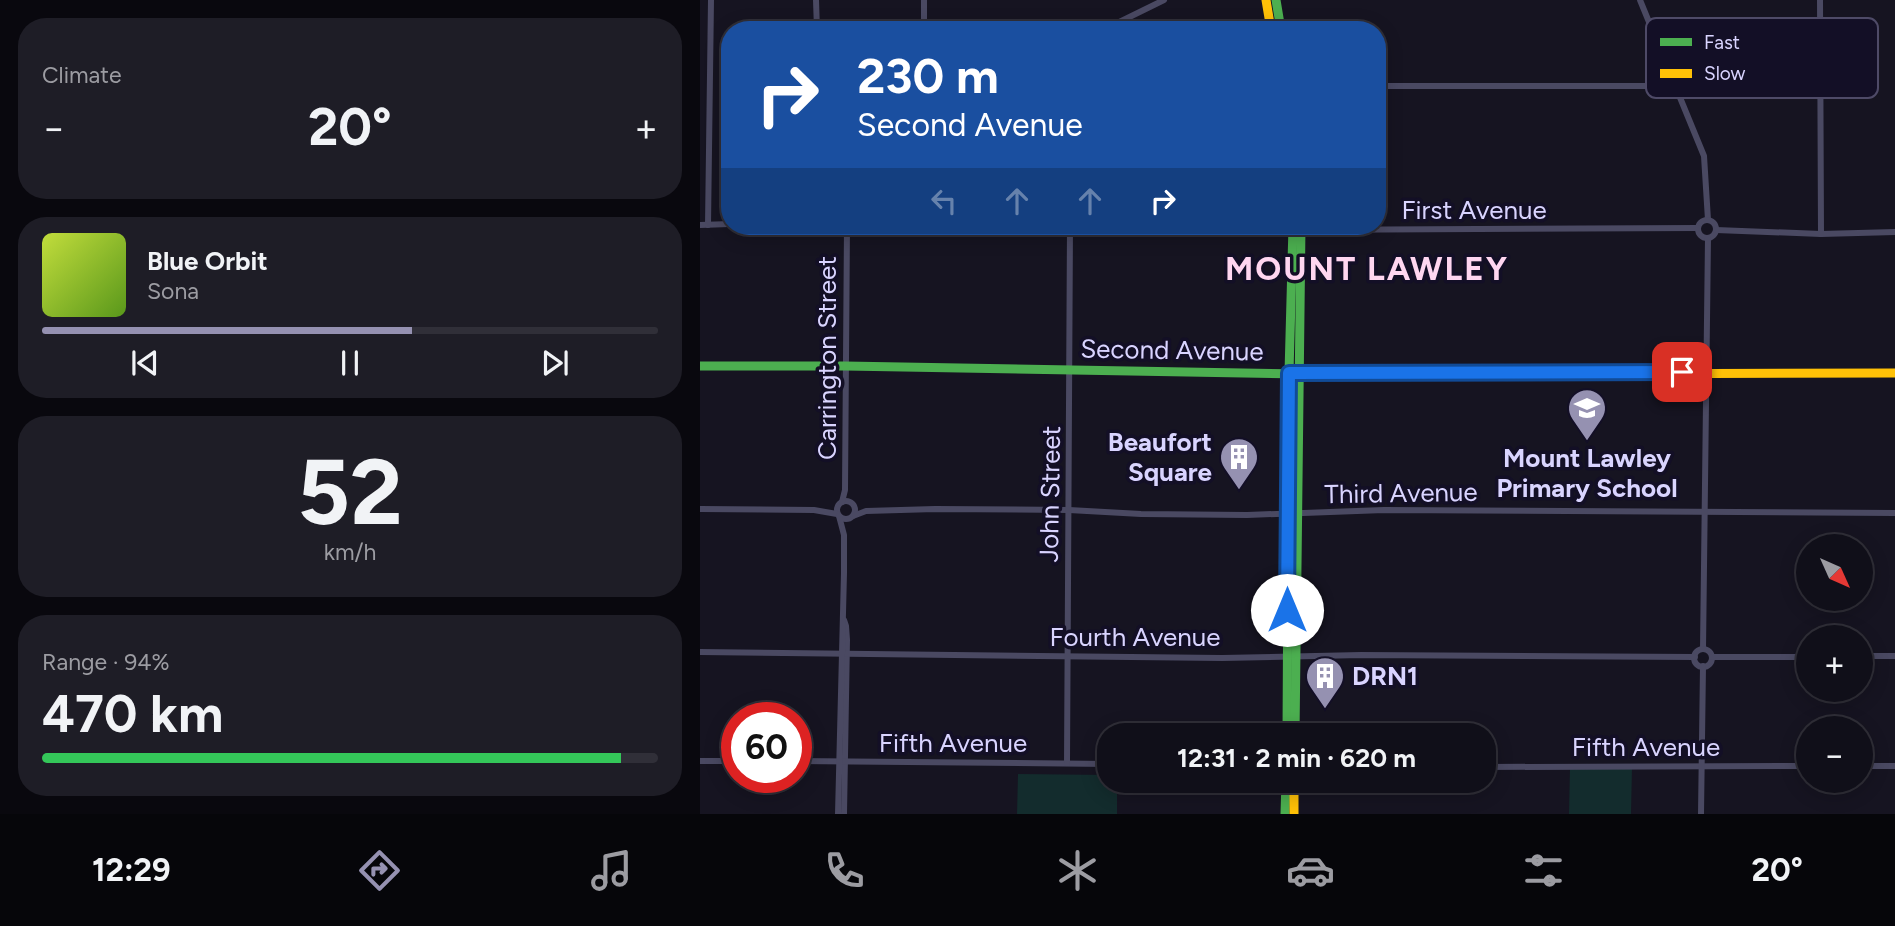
<!DOCTYPE html>
<meta charset="utf-8">
<style>
:root{--surface:#100f19;--page:#1e1d26;--text:#f1f3f6;--muted:#9c9ca2;--line:#302f38;--accent:#9591b1}
body{margin:0;font-family:Figtree,sans-serif;background:var(--page);color:var(--text);height:100vh;display:flex;flex-direction:column;font-size:26px;white-space:nowrap}
*{box-sizing:border-box;margin:0}
p{font-size:23px;color:var(--muted)}
.icon{flex:none;width:38px;height:38px;fill:none;stroke:currentColor;stroke-width:2;stroke-linecap:round;stroke-linejoin:round}
.map{position:relative;flex:1;overflow:hidden}
.drawer{display:flex;flex-direction:column;gap:18px;padding:18px;background:#09080e;width:700px}
.drawer>*{flex:none}
.guide{position:absolute;left:21px;top:21px;width:665px;height:214px;border-radius:28px;box-shadow:0 4px 18px #0003,0 0 0 2px var(--line);background:#1a4fa0;color:#fff;overflow:hidden}
.needle{width:46px;rotate:135deg}
.fabs{position:absolute;left:1096px;top:534px;display:grid;gap:14px}
.fabs a{display:grid;place-items:center;width:77px;height:77px;border-radius:50%;background:var(--surface);box-shadow:0 4px 18px #0003,0 0 0 2px var(--line);font-size:35px}
.speed{position:absolute;left:21px;top:702px;display:flex;gap:14px;font-size:35px;font-weight:700;text-align:center}
.speed>*{display:grid;place-content:center;width:91px;height:91px;border-radius:50%;background:var(--surface);box-shadow:0 4px 18px #0003,0 0 0 2px var(--line);line-height:1}
.speed .limit{border:10px solid #d22;background:#fff;color:#111}
.pin{position:absolute;display:grid;place-items:center;width:60px;height:60px;color:#fff;margin:-30px;border-radius:14px;box-shadow:0 4px 10px #0006}
.me{position:absolute;width:77px;margin:-38px;rotate:0deg;stroke-linejoin:round;filter:drop-shadow(0 0 5px #0008)}
.turn{display:flex;align-items:center;gap:24px;height:147px;padding:0 21px;font-size:32px}
.turn .icon{width:91px;height:91px;stroke-width:2.5}
.turn b{display:block;font-size:49px;line-height:60px}
.lanes{display:flex;align-items:center;height:66px;padding:0 21px;background:#0003;justify-content:center;gap:35px;direction:ltr}
.lanes .off{opacity:.35}
.big{font-size:52px;font-weight:700;line-height:1.1}
.drawer .card{flex:1;display:flex;flex-direction:column;justify-content:center;gap:10px;min-width:0;padding:0 24px;border-radius:28px;background:var(--page)}
.drawer .dial{align-items:center;gap:0}
.dial b{font-size:91px;line-height:1}
.song{display:flex;align-items:center;gap:21px}
.cover{width:84px;height:84px;border-radius:10px;background:linear-gradient(135deg,hsl(70 70% 55%),hsl(90 70% 35%))}
.played{height:7px;border-radius:4px;background:linear-gradient(90deg,var(--accent) 60%,var(--line) 60%)}
.keys{display:flex;justify-content:space-around;direction:ltr}
.heat{display:flex;justify-content:space-between;align-items:center;font-size:38px;direction:ltr}
.charge{height:10px;border-radius:5px;background:linear-gradient(90deg,#34c759 94%,var(--line) 0)}
.trip{position:absolute;left:397px;top:723px;width:399px;height:70px;border-radius:28px;background:var(--surface);box-shadow:0 4px 18px #0003,0 0 0 2px var(--line);font-weight:700;line-height:70px;text-align:center}
.tab-bar{display:flex;height:112px;justify-content:space-around;align-items:center;background:#06060a;color:var(--muted)}
.tab-bar .icon{width:49px;height:49px}
.tab-bar .on{color:var(--accent)}
.tab-bar b{font-size:32px;color:var(--text)}
main{display:flex;flex:1;min-height:0}
.map>svg:first-child{display:block}
.green{fill:#132c2d}
.lines{fill:none;stroke-linecap:round;stroke-linejoin:round}
.street{stroke:#4a4962;stroke-width:6}
.fast{stroke:#4caf50;stroke-width:9}
.slow{stroke:#ffc107;stroke-width:9}
.route-casing{stroke:#114b97;stroke-width:18}
.route{stroke:#1a73e8;stroke-width:12}
.labels{text-anchor:middle;stroke-width:7;stroke-linejoin:round;paint-order:stroke}
.street-label{font-size:26px;fill:#d9d4ff;stroke:#130f26}
.poi-label{font-size:26px;font-weight:bold;fill:#d9d4ff;stroke:#130f26;text-anchor:end}
.district-label{font-size:33px;font-weight:bold;letter-spacing:2px;fill:#ffd6f0;stroke:#130f26}
.key{fill:#130f26;stroke:#4e4a67;stroke-width:2}
.key-label{font-size:19px;fill:#d9d4ff}
</style>
<main>
<section class="drawer">
<div class="card"><p>Climate</p>
<div class="heat"><a>−</a><b class="big">20°</b><a>+</a></div>
</div>
<div class="card">
<div class="song"><i class="cover"></i><div><b>Blue Orbit</b><p>Sona</p></div></div>
<div class="played"></div>
<div class="keys"><svg class="icon" aria-label="previous" viewBox="0 0 24 24"><path d="M18 5L8 12l10 7zM5 5v14"/></svg><svg class="icon" aria-label="pause" viewBox="0 0 24 24"><path d="M8 5v14M16 5v14"/></svg><svg class="icon" aria-label="next" viewBox="0 0 24 24"><path d="M6 5l10 7-10 7zM19 5v14"/></svg></div>
</div>
<div class="card dial"><b>52</b><p>km/h</p></div>
<div class="card"><p>Range · 94%</p><b class="big">470 km</b><div class="charge"></div></div>
</section>
<div class="map">
<svg width="1195" height="814" viewBox="0 0 1195 814">
<rect width="100%" height="100%" fill="#161421"/>
<g class="green">
<path d="M 870,767 L 932,767 L 931,814 L 869,814 Z"/>
<path d="M 318,774 L 409,775 L 410,780 L 417,781 L 417,814 L 317,814 Z"/>
</g>
<g class="lines">
<g class="street">
<path d="M 116,0 L 117,30"/>
<path d="M 224,0 L 224,30"/>
<path d="M 940,0 L 1004,156 L 1008,220"/>
<path d="M 1120,0 L 1121,234"/>
<path d="M 403,30 L 464,0"/>
<path d="M 677,86 L 976,86"/>
<circle cx="1007" cy="229" r="9"/>
<path d="M 0,225 L 30,224"/>
<path d="M 8,225 L 11,0"/>
<path d="M 341,226 L 586,230 L 998,228"/>
<path d="M 1016,230 L 1121,234 L 1195,232"/>
<circle cx="146" cy="510" r="9"/>
<path d="M 142,502 L 145,490 L 147,226"/>
<path d="M 0,509 L 114,510 L 137,514"/>
<path d="M 153,516 L 166,511 L 235,509 L 369,510 L 441,514 L 547,515 L 684,510 L 1195,513"/>
<path d="M 144,620 L 146,626 L 147,640 L 144,814"/>
<path d="M 1003,649 L 1008,238"/>
<circle cx="1003" cy="658" r="9"/>
<path d="M 0,652 L 522,658 L 661,655 L 995,657"/>
<path d="M 1160,656 L 1195,656"/>
<path d="M 1012,657 L 1108,657"/>
<path d="M 0,761 L 37,761"/>
<path d="M 96,761 L 410,764"/>
<path d="M 367,763 L 370,226"/>
<path d="M 1160,766 L 1195,766"/>
<path d="M 784,767 L 1108,766"/>
<path d="M 138,814 L 144,573 L 144,535 L 139,516"/>
<path d="M 1001,814 L 1003,666"/>
</g>
<g class="fast">
<path d="M 576,0 L 581,30"/>
<path d="M 0,366 L 145,366 L 604,374 L 875,374"/>
<path d="M 587,735 L 589,373 L 593,226"/>
<path d="M 595,735 L 601,226"/>
<path d="M 585,814 L 586,780"/>
</g>
<g class="slow">
<path d="M 566,0 L 571,30"/>
<path d="M 875,374 L 1195,373"/>
<path d="M 594,780 L 594,814"/>
</g>
</g>
<g class="lines">
<defs>
<path id="route" d="M 587,610 L 589,373 L 982,372"/>
</defs>
<use href="#route" class="route-casing"/>
<use href="#route" class="route"/>
</g>
<defs>
<symbol id="school-pin" viewBox="-11 -11 22 30"><path d="M0 17L-7.5 6A9.5 9.5 0 1 1 7.5 6Z" fill="#9591b1" stroke="#130f26"/><path d="M0-5L7-2L0 1L-7-2ZM-4 1L0 2.5L4 1V4Q0 6-4 4Z" fill="#fff"/></symbol>
<symbol id="building-pin" viewBox="-11 -11 22 30"><path d="M0 17L-7.5 6A9.5 9.5 0 1 1 7.5 6Z" fill="#9591b1" stroke="#130f26"/><path d="M-4-6H4V6H1V3H-1V6H-4ZM-2.5-4.3h1.7v1.8h-1.7ZM.8-4.3h1.7v1.8H.8ZM-2.5-1h1.7V.8h-1.7ZM.8-1h1.7V.8H.8Z" fill="#fff"/></symbol>
</defs>
<g fill-rule="evenodd">
<use href="#school-pin" x="865" y="386" width="44" height="60"/>
<use href="#building-pin" x="517" y="435" width="44" height="60"/>
<use href="#building-pin" x="603" y="654" width="44" height="60"/>
</g>
<g class="labels">
<g class="street-label">
<text x="774" y="219">First Avenue</text>
<text transform="translate(472 350) rotate(1)" y="9">Second Avenue</text>
<text transform="translate(127 358) rotate(-90)" y="9">Carrington Street</text>
<text transform="translate(701 493) rotate(-1)" y="9">Third Avenue</text>
<text transform="translate(350 494) rotate(-89)" y="9">John Street</text>
<text x="435" y="646">Fourth Avenue</text>
<text x="253" y="752">Fifth Avenue</text>
<text x="946" y="756">Fifth Avenue</text>
</g>
<g class="poi-label">
<text x="512" y="451">Beaufort<tspan x="512" dy="30">Square</tspan></text>
<text x="887" y="467" text-anchor="middle">Mount Lawley<tspan x="887" dy="30">Primary School</tspan></text>
<text x="652" y="685" text-anchor="start">DRN1</text>
</g>
<g class="district-label">
<text x="667" y="280">MOUNT LAWLEY</text>
</g>
</g>
<rect x="946" y="18" width="232" height="80" rx="10" class="key"/>
<rect x="960" y="38" width="32" height="8" fill="#4caf50"/>
<rect x="960" y="69" width="32" height="9" fill="#ffc107"/>
<g class="key-label">
<text x="1004" y="49">Fast</text>
<text x="1004" y="80">Slow</text>
</g>
</svg>
<div class="fabs">
<a><svg class="needle" viewBox="-14 -14 28 28"><path d="M0-13l5 13h-10z" fill="#e53935"/><path d="M0 13l5-13h-10z" fill="#9c9ca2"/></svg></a>
<a>+</a>
<a>−</a>
</div>
<div class="speed"><div class="limit">60</div></div>
<div class="pin" style="left:982px;top:372px;background:#d93025"><svg class="icon" aria-label="arrive" viewBox="0 0 24 24"><path d="M6 21V4h12l-3 4 3 4H6"/></svg></div>
<svg class="me" style="left:587px;top:610px" viewBox="-20 -20 40 40"><circle r="19" fill="#fff"/><path d="M0-13L10 11 0 6-10 11z" fill="#1a73e8"/></svg>
<div class="trip">12:31 · 2 min · 620 m</div>
<div class="guide">
<div class="turn"><svg class="icon" aria-label="right" viewBox="0 0 24 24"><path d="M7 20v-9h11M14 6l5 5-5 5"/></svg><div><b>230 m</b>Second Avenue</div></div>
<div class="lanes"><svg class="icon off" aria-label="left" viewBox="0 0 24 24"><path d="M17 20v-9H6M10 6l-5 5 5 5"/></svg><svg class="icon off" aria-label="ahead" viewBox="0 0 24 24"><path d="M12 20V5M6 11l6-6 6 6"/></svg><svg class="icon off" aria-label="ahead" viewBox="0 0 24 24"><path d="M12 20V5M6 11l6-6 6 6"/></svg><svg class="icon" aria-label="right" viewBox="0 0 24 24"><path d="M7 20v-9h11M14 6l5 5-5 5"/></svg></div>
</div>
</div>
</main>
<nav class="tab-bar">
<b>12:29</b>
<svg class="icon on" aria-label="directions" viewBox="0 0 24 24"><path d="M12 3l9 9-9 9-9-9zM9 14v-3h6M13 9l2 2-2 2"/></svg>
<svg class="icon" aria-label="music" viewBox="0 0 24 24"><path d="M9 18V5l10-2v13"/><circle cx="6" cy="18" r="3"/><circle cx="16" cy="16" r="3"/></svg>
<svg class="icon" aria-label="phone" viewBox="0 0 24 24"><path d="M5 4h4l2 5-3 2q2 4 5 5l2-3 5 2v4C11 20 4 13 5 4z"/></svg>
<svg class="icon" aria-label="climate" viewBox="0 0 24 24"><path d="M12 3v18M4 7l16 10M4 17L20 7"/></svg>
<svg class="icon" aria-label="car" viewBox="0 0 24 24"><path d="M5 17H2v-5l4-1 3-4h7l3 4 3 1v5h-3M9 17h6M6 11h13"/><circle cx="7" cy="17" r="2"/><circle cx="17" cy="17" r="2"/></svg>
<svg class="icon" aria-label="filters" viewBox="0 0 24 24"><path d="M4 7h16M4 17h16"/><circle cx="9" cy="7" r="2"/><circle cx="15" cy="17" r="2"/></svg>
<b>20°</b>
</nav>
